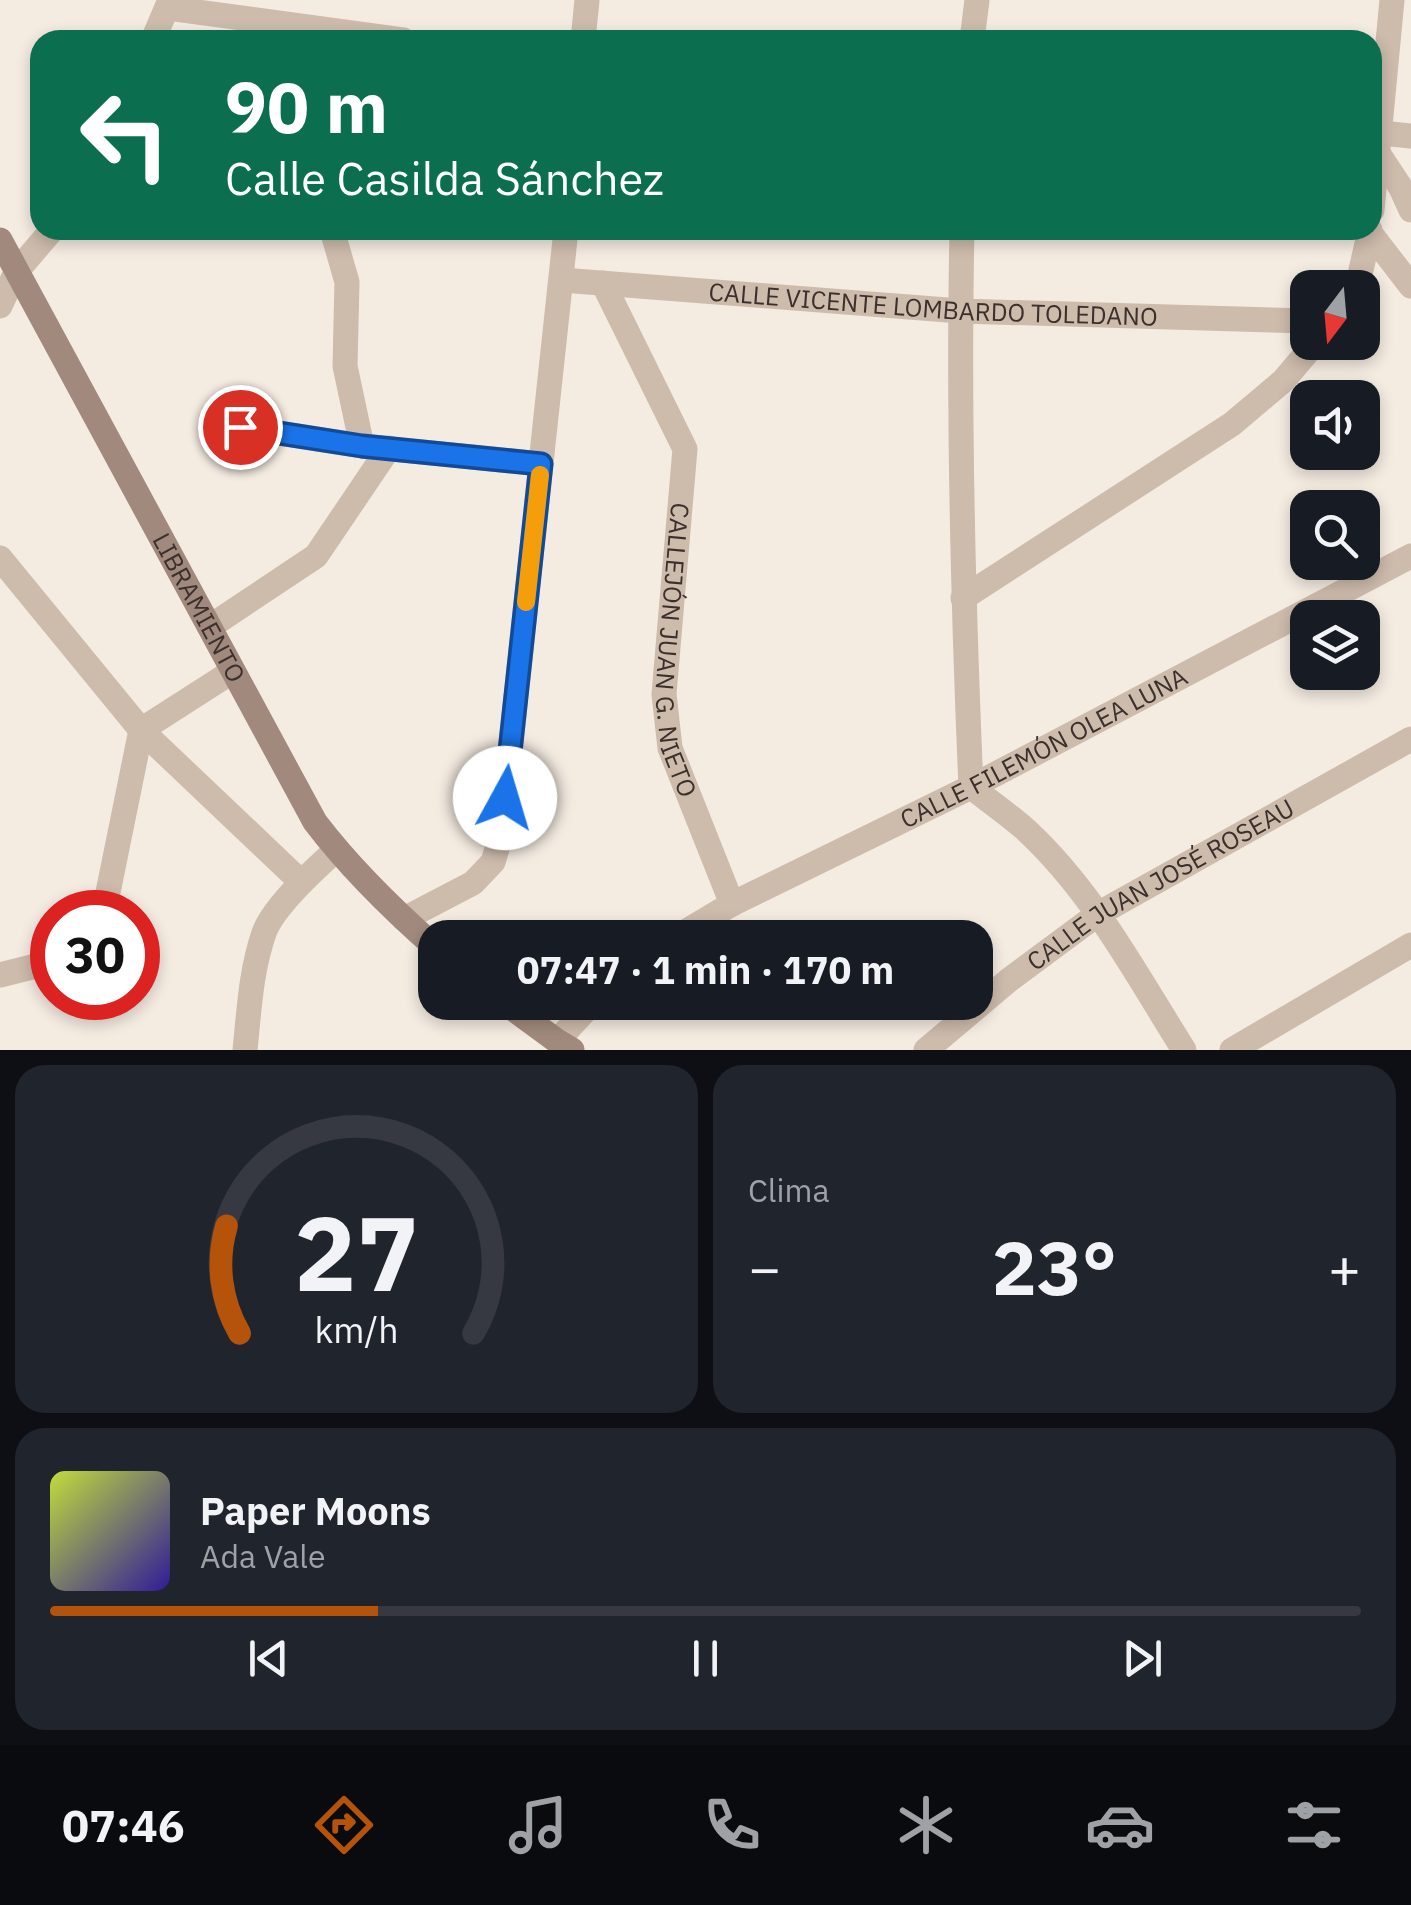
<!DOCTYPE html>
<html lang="es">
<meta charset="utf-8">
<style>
:root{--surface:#171b24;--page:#20242c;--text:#f1f3f6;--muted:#9ea1a6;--line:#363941;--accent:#b45309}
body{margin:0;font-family:"IBM Plex Sans",sans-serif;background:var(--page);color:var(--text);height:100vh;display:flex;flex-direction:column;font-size:38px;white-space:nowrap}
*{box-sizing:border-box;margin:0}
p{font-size:32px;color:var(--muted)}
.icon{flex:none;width:55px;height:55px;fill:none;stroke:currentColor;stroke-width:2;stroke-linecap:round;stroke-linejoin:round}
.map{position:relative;height:1050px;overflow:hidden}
.panel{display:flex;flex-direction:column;gap:15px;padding:15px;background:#0d0f14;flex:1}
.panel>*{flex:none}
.banner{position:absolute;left:30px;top:30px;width:1352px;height:210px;border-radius:30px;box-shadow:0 5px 15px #0003;background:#0b6e4f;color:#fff;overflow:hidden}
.needle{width:65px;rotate:196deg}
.tools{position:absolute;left:1290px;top:270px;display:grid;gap:20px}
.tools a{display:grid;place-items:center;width:90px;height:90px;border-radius:20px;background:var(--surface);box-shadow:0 5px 15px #0003;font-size:50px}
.speed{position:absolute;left:30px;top:890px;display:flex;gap:20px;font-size:50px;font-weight:700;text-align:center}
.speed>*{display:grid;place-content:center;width:130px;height:130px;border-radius:50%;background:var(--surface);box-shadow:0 5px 15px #0003;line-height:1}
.speed .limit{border:15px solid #d22;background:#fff;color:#111}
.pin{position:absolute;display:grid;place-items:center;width:85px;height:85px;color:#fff;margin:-42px;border:5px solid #fff;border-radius:50%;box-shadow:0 2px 10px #0007}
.me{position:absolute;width:110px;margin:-55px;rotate:6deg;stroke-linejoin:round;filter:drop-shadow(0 0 8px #0008)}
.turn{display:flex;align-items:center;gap:35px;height:210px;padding:0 30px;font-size:45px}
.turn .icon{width:130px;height:130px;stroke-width:2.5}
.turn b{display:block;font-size:70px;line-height:85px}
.big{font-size:75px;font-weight:800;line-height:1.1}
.panel .card{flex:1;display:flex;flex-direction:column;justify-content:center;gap:15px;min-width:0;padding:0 35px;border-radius:30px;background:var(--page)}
.panel .dial{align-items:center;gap:0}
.dial svg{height:260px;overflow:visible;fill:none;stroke:var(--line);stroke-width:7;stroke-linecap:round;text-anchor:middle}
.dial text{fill:var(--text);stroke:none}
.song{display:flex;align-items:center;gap:30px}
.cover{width:120px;height:120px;border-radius:15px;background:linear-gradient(135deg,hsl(70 70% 55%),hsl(250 70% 35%))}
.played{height:10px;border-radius:5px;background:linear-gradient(90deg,var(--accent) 25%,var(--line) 25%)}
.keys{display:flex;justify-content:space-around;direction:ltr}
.heat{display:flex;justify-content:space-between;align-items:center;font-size:55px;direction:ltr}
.panel .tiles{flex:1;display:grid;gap:15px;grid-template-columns:1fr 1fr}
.card:last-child{grid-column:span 2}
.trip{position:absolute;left:418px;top:920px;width:575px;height:100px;border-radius:30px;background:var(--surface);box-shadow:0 5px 15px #0003;font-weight:800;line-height:100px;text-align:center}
.tabs{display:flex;height:160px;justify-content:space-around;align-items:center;background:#090b0e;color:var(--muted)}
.tabs .icon{width:70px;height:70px}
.tabs .selected{color:var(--accent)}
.tabs b{font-size:45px;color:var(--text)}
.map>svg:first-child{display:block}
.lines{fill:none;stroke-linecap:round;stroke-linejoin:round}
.street{stroke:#cdbbac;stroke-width:25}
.secondary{stroke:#a18a7d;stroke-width:25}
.route-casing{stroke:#114b97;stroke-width:25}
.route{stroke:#1a73e8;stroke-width:18}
.slow{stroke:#f59e0b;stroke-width:18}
.labels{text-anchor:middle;stroke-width:8;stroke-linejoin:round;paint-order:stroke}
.street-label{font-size:25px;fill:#3b302b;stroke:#fbf5ee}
</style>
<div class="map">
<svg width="1411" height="1050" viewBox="0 0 1411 1050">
<rect width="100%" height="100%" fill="#f4ebe1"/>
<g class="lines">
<g class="street">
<path d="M 168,8 L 403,40"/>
<path d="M 153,40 L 170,0"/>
<path d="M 583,40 L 587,0"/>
<path d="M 972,40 L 977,0"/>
<path d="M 1372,132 L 1411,136"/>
<path d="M 1378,153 L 1401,188 L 1411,210"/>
<path d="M 1372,210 L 1392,0"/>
<path d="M 332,230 L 347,282 L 345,366 L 362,446"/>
<path d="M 962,230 C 958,416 963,602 971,787 C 989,801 1009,815 1026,830 C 1093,892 1136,974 1184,1050"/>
<path d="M 1370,233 L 1411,286"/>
<path id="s1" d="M 562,280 L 960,311 L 1308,321"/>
<path id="s2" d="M 603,283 L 685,449 L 664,694 L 670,748 L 732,904"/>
<path d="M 1357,288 L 1370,230"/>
<path d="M 0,306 L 16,272 L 52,230"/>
<path d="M 240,427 L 362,446 L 541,464"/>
<path d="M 0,558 L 141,730 L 301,882"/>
<path d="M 963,598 L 1232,424 L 1283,381 L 1316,342"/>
<path d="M 211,626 L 316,556 L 389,448"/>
<path d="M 104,912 L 141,730 L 233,671"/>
<path d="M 404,919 L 473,883 L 493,862 L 501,836 L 566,230"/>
<path id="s3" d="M 675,938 L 732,904 L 971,787 L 1411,556"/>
<path d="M 0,975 L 52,962"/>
<path d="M 557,1041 L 593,1002"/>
<path d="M 245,1050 C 249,1011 251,970 264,933 C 273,907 315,869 336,850"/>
<path id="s4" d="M 926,1050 L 1009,980 L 1098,914 L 1411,739"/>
<path d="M 1232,1050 L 1411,945"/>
</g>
<g class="secondary">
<path id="s5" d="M 0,240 L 315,822 C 350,868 392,909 435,947"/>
<path d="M 504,1002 L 557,1041 L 572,1050"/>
</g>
</g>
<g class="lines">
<defs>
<path id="route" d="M 240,427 L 362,446 L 541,464 L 505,798"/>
</defs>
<use href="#route" class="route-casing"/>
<use href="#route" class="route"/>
<path class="slow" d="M 526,602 L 540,475"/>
</g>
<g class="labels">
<g class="street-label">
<text dy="9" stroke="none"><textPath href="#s1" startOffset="372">CALLE VICENTE LOMBARDO TOLEDANO</textPath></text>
<text dy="9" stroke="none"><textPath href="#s5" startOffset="418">LIBRAMIENTO</textPath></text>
<text dy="9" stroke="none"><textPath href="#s2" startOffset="388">CALLEJÓN JUAN G. NIETO</textPath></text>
<text dy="9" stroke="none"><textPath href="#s3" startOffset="415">CALLE FILEMÓN OLEA LUNA</textPath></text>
<text dy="9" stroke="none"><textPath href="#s4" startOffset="288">CALLE JUAN JOSÉ ROSEAU</textPath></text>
</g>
</g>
</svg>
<div class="tools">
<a><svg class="needle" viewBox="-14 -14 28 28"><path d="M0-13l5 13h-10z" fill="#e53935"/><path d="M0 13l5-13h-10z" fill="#9ea1a6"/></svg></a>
<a><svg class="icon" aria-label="sound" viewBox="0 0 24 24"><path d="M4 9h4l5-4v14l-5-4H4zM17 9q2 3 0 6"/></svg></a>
<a><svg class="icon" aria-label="search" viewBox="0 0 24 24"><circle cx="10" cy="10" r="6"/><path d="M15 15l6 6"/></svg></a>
<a><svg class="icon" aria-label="layers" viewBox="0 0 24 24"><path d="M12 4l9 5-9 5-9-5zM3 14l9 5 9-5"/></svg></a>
</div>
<div class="speed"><div class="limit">30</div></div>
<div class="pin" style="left:240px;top:427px;background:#d93025"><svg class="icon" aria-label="arrive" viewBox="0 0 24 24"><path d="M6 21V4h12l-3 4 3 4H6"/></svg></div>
<svg class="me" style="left:505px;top:798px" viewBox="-20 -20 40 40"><circle r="19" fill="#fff"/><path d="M0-13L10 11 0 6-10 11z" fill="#1a73e8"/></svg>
<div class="trip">07:47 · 1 min · 170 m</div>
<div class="banner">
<div class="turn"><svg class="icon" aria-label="left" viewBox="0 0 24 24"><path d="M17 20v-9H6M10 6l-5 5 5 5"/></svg><div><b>90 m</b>Calle Casilda Sánchez</div></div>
</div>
</div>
<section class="panel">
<div class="tiles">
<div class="card dial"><svg viewBox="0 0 100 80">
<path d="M14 69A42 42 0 1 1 86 69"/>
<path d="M14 69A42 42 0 0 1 10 36" stroke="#b45309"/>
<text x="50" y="56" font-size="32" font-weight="700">27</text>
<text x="50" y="72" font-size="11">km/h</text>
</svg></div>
<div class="card"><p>Clima</p>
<div class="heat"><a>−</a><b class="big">23°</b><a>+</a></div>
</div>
<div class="card">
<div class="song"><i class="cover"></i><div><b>Paper Moons</b><p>Ada Vale</p></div></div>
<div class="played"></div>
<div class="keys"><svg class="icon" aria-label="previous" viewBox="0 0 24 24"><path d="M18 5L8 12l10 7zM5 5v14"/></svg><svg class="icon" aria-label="pause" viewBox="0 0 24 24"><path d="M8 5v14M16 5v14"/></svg><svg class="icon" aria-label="next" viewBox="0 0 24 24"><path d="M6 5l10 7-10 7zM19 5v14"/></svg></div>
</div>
</div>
</section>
<nav class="tabs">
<b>07:46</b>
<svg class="icon selected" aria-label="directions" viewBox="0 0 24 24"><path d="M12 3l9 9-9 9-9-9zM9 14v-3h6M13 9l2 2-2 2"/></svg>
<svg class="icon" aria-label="music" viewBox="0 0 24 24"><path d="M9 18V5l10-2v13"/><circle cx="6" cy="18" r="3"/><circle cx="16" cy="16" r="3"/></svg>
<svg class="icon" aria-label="phone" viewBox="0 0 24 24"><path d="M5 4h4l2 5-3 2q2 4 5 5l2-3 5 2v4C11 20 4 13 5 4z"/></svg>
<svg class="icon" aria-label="climate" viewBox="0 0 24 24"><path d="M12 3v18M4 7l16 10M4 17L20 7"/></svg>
<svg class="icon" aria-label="car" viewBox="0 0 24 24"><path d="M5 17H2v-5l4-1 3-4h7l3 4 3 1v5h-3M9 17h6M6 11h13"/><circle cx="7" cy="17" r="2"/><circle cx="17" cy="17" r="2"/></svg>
<svg class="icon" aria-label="filters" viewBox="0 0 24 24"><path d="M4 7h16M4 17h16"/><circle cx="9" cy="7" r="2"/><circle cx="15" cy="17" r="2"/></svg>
</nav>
